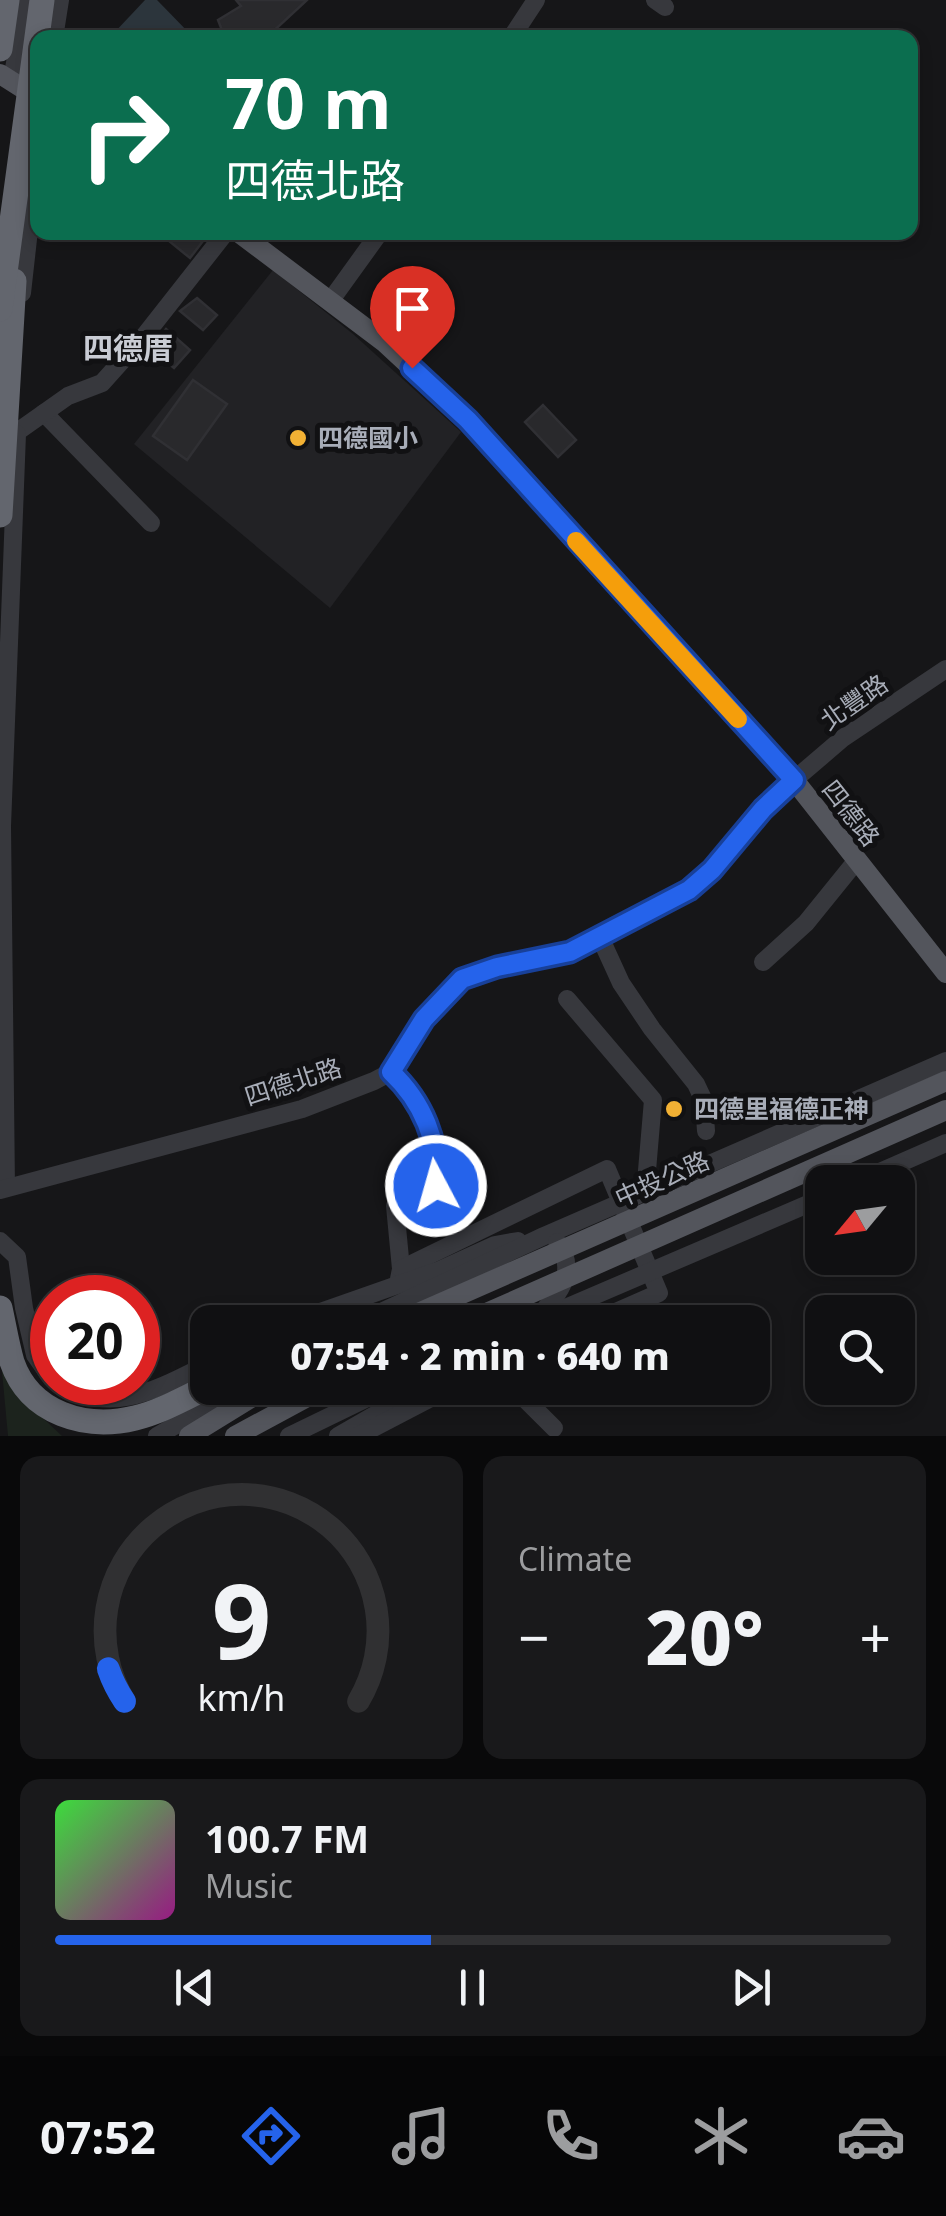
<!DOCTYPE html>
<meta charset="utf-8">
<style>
:root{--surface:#101012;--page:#19191b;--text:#f1f3f6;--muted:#9c9d9f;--line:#303032;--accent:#2563eb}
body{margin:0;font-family:"Noto Sans","Noto Sans TC",sans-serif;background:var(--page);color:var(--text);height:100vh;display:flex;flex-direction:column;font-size:38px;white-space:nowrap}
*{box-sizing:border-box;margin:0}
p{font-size:32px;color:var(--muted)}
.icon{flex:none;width:55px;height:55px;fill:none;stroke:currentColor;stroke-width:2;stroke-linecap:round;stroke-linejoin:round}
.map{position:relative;height:1436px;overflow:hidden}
.side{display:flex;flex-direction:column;gap:20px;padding:20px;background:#09090a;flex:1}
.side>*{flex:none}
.banner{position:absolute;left:30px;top:30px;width:888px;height:210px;border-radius:20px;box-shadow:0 5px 15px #0003,0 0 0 2px var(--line);background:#0b6e4f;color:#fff;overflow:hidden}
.needle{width:65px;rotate:241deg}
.fabs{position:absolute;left:805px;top:1165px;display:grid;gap:20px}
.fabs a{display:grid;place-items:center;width:110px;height:110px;border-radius:20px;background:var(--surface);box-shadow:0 5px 15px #0003,0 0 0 2px var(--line);font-size:50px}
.speed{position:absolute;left:30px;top:1275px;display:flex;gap:20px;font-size:50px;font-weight:700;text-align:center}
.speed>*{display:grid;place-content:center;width:130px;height:130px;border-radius:50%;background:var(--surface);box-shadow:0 5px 15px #0003,0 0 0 2px var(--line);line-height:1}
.speed .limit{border:15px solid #d22;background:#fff;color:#111}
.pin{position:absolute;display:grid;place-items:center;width:85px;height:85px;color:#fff;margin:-102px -42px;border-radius:50% 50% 50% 0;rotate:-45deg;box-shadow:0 0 10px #0007}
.pin .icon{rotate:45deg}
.me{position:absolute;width:110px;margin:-55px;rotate:354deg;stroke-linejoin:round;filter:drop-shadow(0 0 8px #0008)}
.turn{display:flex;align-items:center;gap:35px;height:210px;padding:0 30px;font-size:45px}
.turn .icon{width:130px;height:130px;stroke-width:2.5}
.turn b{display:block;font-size:70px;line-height:85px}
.big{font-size:75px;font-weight:800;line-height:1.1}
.side .widget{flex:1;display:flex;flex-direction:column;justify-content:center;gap:15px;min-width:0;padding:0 35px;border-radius:20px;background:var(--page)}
.side .dial{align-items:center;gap:0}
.dial svg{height:260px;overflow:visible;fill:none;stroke:var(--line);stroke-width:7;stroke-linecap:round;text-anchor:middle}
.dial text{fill:var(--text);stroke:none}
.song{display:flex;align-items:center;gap:30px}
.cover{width:120px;height:120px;border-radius:15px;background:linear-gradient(135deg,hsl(120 70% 55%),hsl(310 70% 35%))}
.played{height:10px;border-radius:5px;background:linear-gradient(90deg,var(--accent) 45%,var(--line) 45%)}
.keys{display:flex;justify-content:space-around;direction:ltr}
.heat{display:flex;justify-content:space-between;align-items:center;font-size:55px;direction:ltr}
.side .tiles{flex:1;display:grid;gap:20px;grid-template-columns:1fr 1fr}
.widget:last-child{grid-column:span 2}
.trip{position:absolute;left:190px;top:1305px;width:580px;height:100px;border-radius:20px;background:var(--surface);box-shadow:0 5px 15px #0003,0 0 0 2px var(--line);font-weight:800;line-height:100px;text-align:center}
.tab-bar{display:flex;height:160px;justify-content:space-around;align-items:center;background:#060607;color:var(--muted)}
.tab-bar .icon{width:70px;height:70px}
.tab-bar .current{color:var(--accent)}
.tab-bar b{font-size:45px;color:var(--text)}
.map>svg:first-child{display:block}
.built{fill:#222225}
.green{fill:#1c231d}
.water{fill:#2c353c}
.building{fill:#29292c;stroke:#303034;stroke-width:2.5}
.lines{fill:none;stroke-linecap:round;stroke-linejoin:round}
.minor{stroke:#37383d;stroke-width:18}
.major{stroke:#53555c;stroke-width:20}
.highway{stroke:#63666e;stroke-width:25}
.major-bridge{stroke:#53555c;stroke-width:20}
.highway-bridge{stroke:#63666e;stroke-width:25}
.route-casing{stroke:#184099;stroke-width:25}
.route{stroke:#2563eb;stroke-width:18}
.slow{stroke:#f59e0b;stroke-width:18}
.poi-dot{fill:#f2b134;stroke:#111113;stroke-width:4}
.labels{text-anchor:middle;stroke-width:10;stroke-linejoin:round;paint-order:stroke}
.poi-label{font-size:25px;font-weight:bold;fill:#a8adb8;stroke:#111113;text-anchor:start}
.street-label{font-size:25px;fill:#a8adb8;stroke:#111113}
.quarter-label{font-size:30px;font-weight:bold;fill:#c9ccd4;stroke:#111113}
</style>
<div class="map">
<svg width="946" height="1436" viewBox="0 0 946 1436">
<rect width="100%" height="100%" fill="#161618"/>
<path class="built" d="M 273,270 L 353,334 L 461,432 L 330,608 L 134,444 Z"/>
<path class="green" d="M 0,1350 L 30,1406 L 62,1436 L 8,1436 Z"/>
<path class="water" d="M 145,0 L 157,0 L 193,37 L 116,37 L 114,33 Z"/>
<g class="building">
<path d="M 236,0 L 307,0 L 266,38 L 258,38 L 253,33 L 246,38 L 225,38 L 218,20 L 241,6 Z"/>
<path d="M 158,232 L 192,232 L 203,241 L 190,258 Z"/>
<path d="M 197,298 L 217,315 L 203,330 L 180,311 Z"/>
<path d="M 166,329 L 190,350 L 174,368 L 150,348 Z"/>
<path d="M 193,380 L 227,404 L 187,460 L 153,436 Z"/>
<path d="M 543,405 L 576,440 L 558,457 L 525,422 Z"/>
</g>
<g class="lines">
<g class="minor">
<path d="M 655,0 L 665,7"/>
<path d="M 54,38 L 60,0"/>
<path d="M 511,38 L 536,0"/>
<path d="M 12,80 L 26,0"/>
<path d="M 22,293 L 38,149"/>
<path d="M 331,300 L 380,232"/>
<path d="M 44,413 L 151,523"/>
<path d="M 17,432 L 68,396 L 102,383 L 145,335 L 226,232"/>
<path d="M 600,937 L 621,983 L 652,1029 L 696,1084 L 704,1101 L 706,1131"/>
<path d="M 763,962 L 806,923 L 857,860"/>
<path d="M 567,999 L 653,1100 L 645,1194"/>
<path d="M 391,1072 C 422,1101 440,1142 436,1186 L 395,1206 L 401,1269 L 399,1279"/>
<path d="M 857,1182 L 946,1143"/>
<path d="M 6,1188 L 2,826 L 17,434"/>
<path d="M 0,1190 L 302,1109 L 374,1081 L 391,1072 L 424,1019 L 462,979 L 497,967 L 570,951 L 689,890 L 712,870 L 763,809 L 794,780 L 843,738 L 946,669"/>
<path d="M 0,1241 L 17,1257 L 24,1308 L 35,1355 L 52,1379"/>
<path d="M 401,1269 L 607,1169 L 659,1293 L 593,1322"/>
<path d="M 542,1318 L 822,1198"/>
<path d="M 292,1322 L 440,1270 L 495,1245 L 518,1241"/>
<path d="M 360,1322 L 544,1236 L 946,1061"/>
<path d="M 533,1322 C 554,1300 581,1273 557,1242"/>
<path d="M 56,1382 C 110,1417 156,1390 208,1364"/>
<path d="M 514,1388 L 554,1428"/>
<path d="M 157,1436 L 240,1388"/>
<path d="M 289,1436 L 388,1388"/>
<path d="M 338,1436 L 411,1394 L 414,1388"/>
<path d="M 358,1436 L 450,1388"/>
</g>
<g class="major">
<path d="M 0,74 L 38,98"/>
<path d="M 238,232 L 384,342 L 468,420 L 794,780 L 946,973"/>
<path d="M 189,1436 L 267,1388"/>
<path d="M 235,1436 L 324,1388"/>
</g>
<g class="highway">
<path d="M 0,49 L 7,0"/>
<path d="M 0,515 L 14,281"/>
<path d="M 0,1308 C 4,1326 7,1345 12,1362 C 30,1414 86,1430 135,1418 C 161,1412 184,1398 208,1387"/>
</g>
<g class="major-bridge">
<path d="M 398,1322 L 946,1081"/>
<path d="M 466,1322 L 946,1110"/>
</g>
<path class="highway-bridge" d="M 0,309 L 42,0"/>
</g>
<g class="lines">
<defs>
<path id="route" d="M 412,368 L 468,420 L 794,780 L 763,809 L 712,870 L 689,890 L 570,952 L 497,967 L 462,979 L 424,1019 L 391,1072 C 422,1101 440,1142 436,1186"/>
</defs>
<use href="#route" class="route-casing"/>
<use href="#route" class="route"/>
<path class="slow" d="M 576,541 L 738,719"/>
</g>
<g class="poi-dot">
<circle cx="298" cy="438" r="10"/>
<circle cx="674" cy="1109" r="10"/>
</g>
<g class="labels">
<g class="poi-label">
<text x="318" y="447">四德國小</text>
<text x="694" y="1118">四德里福德正神</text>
</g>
<g class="street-label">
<text transform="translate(854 702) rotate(-35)" y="9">北豐路</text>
<text transform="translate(851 813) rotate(52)" y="9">四德路</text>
<text transform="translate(293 1082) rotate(-18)" y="9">四德北路</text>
<text transform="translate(662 1179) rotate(-24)" y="9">中投公路</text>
</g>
<g class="quarter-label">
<text x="128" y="359">四德厝</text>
</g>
</g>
</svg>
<div class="fabs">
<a><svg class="needle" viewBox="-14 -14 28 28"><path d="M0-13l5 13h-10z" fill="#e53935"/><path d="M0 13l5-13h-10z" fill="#9c9d9f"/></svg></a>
<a><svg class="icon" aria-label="search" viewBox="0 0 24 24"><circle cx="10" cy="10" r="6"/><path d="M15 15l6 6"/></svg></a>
</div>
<div class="speed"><div class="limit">20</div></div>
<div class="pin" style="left:412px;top:368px;background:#d93025"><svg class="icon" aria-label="arrive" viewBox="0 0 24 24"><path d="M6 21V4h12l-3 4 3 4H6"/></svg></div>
<svg class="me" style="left:436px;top:1186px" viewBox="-20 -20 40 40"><circle r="17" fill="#2563eb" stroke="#fff" stroke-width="3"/><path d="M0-11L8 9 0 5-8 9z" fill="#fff"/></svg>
<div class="trip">07:54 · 2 min · 640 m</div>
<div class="banner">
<div class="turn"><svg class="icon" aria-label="right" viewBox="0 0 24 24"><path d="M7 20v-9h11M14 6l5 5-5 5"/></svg><div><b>70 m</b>四德北路</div></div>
</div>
</div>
<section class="side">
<div class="tiles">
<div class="widget dial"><svg viewBox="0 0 100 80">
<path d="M14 69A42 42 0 1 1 86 69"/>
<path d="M14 69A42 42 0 0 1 9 59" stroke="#2563eb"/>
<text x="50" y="56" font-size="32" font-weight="700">9</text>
<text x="50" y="72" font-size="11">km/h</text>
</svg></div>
<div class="widget"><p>Climate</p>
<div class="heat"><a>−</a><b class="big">20°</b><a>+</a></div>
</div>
<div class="widget">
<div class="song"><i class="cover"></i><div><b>100.7 FM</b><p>Music</p></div></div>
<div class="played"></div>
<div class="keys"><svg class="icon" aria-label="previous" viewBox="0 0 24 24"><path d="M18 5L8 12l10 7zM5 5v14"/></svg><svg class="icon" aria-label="pause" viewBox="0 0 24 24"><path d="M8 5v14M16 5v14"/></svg><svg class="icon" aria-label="next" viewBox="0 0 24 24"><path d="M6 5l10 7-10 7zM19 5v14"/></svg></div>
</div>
</div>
</section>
<nav class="tab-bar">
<b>07:52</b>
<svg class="icon current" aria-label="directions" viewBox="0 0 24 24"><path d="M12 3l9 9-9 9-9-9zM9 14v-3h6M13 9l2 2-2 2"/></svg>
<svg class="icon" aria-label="music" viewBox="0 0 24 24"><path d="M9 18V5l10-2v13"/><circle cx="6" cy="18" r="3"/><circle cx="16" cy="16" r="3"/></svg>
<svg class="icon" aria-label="phone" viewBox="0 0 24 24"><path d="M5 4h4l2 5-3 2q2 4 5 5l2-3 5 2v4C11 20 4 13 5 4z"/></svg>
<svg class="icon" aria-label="climate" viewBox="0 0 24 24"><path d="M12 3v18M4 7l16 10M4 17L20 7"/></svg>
<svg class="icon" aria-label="car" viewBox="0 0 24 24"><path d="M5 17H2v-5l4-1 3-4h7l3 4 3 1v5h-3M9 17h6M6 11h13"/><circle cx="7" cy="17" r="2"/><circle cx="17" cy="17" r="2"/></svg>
</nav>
